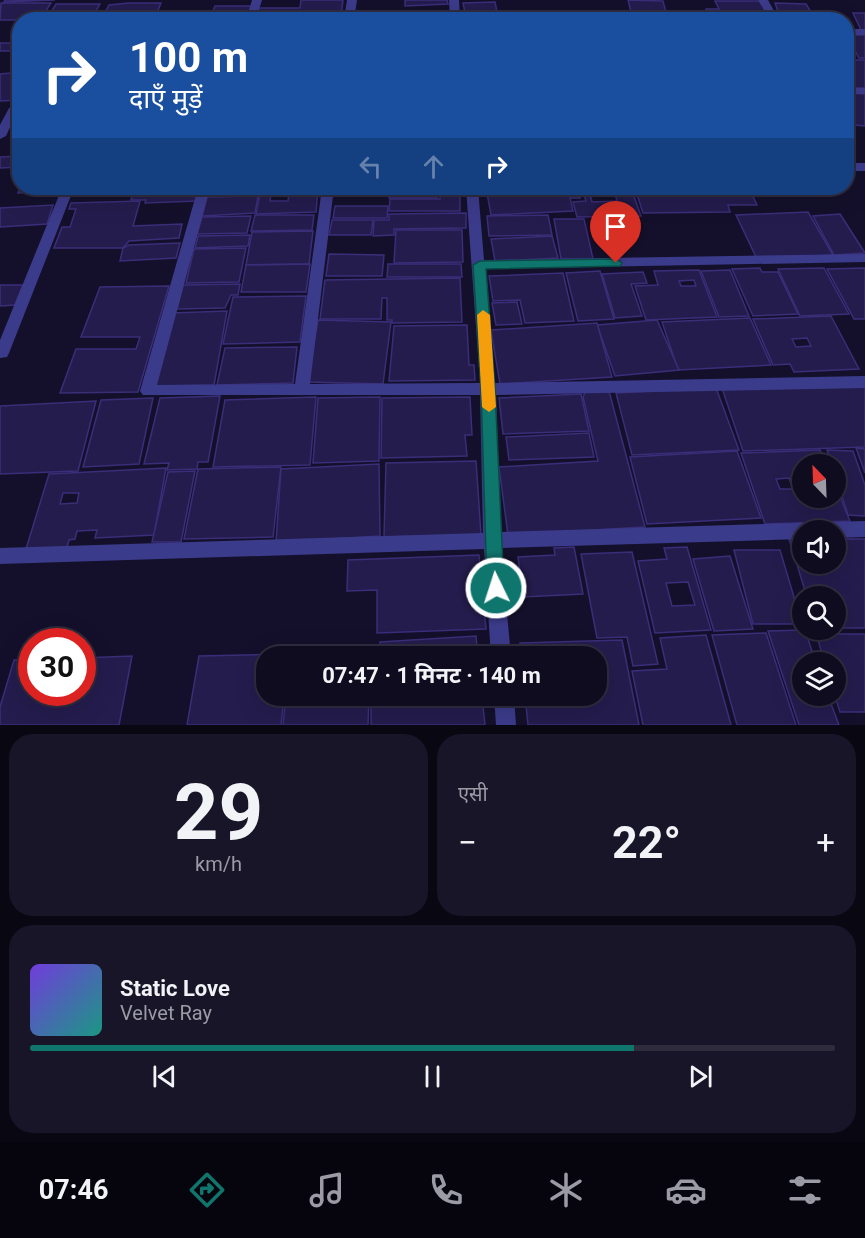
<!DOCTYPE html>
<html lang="hi">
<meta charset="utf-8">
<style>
:root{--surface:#0f0c20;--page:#181529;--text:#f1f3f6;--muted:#9b9ba5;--line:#2f2c3e;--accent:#0f766e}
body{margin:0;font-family:Roboto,"Noto Sans Devanagari",sans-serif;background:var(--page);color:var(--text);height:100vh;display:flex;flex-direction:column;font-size:22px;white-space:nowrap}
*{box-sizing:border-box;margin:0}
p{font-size:20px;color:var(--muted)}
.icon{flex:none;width:33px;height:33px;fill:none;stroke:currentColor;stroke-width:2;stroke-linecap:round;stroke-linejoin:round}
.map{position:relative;height:725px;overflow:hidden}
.details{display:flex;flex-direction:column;gap:9px;padding:9px;background:#080712;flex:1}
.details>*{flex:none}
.banner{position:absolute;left:12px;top:12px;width:842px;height:183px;border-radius:24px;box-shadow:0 6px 24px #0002,0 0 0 2px var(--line);background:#1a4fa0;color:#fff;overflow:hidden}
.needle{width:39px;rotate:337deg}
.controls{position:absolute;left:792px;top:454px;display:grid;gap:12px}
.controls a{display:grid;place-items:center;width:54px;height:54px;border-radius:50%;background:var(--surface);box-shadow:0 6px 24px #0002,0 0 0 2px var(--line);font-size:30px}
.speed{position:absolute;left:18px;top:628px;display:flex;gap:12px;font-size:30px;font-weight:700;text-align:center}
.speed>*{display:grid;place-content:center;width:78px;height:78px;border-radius:50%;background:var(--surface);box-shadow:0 6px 24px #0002,0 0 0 2px var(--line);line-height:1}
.speed .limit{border:9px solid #d22;background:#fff;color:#111}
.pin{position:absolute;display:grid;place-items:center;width:51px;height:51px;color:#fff;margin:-62px -26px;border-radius:50% 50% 50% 0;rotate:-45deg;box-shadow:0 0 6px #0007}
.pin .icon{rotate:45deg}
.me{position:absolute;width:66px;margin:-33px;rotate:356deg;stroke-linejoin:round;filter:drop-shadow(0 0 4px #0008)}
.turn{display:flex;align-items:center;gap:21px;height:126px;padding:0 18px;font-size:27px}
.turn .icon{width:78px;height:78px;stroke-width:2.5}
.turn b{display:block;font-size:42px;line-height:51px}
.lanes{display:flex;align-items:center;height:57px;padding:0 18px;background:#0003;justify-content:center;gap:30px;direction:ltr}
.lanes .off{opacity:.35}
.big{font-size:45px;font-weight:700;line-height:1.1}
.details .card{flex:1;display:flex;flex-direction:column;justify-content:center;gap:9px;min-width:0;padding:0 21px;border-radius:24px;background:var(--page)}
.details .dial{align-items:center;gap:0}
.dial b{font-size:78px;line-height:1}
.song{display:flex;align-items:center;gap:18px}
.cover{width:72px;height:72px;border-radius:9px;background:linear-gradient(135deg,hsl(260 70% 55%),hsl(170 70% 35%))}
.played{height:6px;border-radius:3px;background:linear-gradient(90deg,var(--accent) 75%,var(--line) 75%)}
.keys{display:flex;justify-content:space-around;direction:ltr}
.heat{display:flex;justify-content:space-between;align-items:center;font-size:33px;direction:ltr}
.details .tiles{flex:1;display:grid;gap:9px;grid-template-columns:1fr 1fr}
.card:last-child{grid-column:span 2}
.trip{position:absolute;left:256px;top:646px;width:351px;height:60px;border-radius:24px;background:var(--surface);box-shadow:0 6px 24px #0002,0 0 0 2px var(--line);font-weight:700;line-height:60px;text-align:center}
.dock{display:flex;height:96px;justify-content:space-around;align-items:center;background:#06050d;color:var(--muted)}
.dock .icon{width:42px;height:42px}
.dock .on{color:var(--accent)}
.dock b{font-size:27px;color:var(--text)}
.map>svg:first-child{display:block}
.building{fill:#241c4d;stroke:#3a2e79;stroke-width:1.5;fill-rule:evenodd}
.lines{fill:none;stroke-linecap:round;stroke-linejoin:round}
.street{fill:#3b3b8b;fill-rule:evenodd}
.route{fill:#0f766e;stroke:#0a4d48;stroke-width:1.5}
.slow{fill:#f59e0b}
</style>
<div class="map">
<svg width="865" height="725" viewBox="0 0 865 725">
<rect width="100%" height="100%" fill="#14102b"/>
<g class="building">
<path d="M 5,0 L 55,0 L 4,2 Z"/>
<path d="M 301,0 L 343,0 L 341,16 L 253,20 L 256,8 L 300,8 Z"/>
<path d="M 405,0 L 447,0 L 448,4 L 405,6 Z"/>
<path d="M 628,0 L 663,1 L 668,20 L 633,20 Z"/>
<path d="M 715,1 L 762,1 L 773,20 L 711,20 L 706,9 L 719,9 Z"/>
<path d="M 495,2 L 497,12 L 465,13 L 463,3 Z"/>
<path d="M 1,3 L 51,3 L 40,20 L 0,20 Z"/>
<path d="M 129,3 L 161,3 L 154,20 L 101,20 L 109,5 Z"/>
<path d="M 775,3 L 806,4 L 816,20 L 781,20 Z"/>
<path d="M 56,4 L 100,4 L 91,20 L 46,20 Z"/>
<path d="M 215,6 L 254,6 L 250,20 L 209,20 Z"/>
<path d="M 853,13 L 865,13 L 865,30 L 861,30 Z"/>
<path d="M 846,35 L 865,35 L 865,58 L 859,58 Z"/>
<rect x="0" y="43" width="20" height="8"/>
<path d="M 846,60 L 865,60 L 865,88 L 854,88 L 846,75 Z"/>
<path d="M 20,72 L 20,100 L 0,101 L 0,74 Z"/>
<path d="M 846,93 L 865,94 L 865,126 L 854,125 L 846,105 Z"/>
<path d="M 20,156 L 20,167 L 0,168 L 0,157 Z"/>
<path d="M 20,188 L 58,188 L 57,191 L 18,193 Z"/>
<path d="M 209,188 L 257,188 L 256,195 L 207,196 Z"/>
<path d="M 261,188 L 318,188 L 316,212 L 256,214 ZM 271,193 L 289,193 L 288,201 L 270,201 Z"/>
<path d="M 335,188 L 387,188 L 386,196 L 333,195 Z"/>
<path d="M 389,188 L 464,188 L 464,192 L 437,192 L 437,198 L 389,198 Z"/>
<path d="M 486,188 L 576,188 L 580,198 L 570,198 L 573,211 L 491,215 Z"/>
<path d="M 582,188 L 631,188 L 641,216 L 577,217 L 573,202 L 586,201 ZM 615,193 L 617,201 L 592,202 L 590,194 Z"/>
<path d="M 635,188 L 749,188 L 757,205 L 728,205 L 730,212 L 643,213 Z"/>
<path d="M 200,191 L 198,201 L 145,203 L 146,200 L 131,200 L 133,193 Z"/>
<path d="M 440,193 L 460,193 L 460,211 L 389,211 L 390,199 L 440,199 Z"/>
<path d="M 258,196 L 255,213 L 202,216 L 207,197 Z"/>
<path d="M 140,201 L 133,226 L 182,224 L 179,238 L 129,241 L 123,248 L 54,248 L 62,227 L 70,227 L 76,209 L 69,209 L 71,203 Z"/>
<path d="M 53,205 L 47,224 L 0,227 L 0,208 Z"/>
<path d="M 335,206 L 388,206 L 387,218 L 333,218 Z"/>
<path d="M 808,212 L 833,255 L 757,259 L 736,215 Z"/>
<path d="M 466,213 L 466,228 L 394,229 L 394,235 L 373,236 L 374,220 L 389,220 L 389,214 Z"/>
<path d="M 840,214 L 865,253 L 834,255 L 813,216 Z"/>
<path d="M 255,215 L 314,215 L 312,230 L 251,231 Z"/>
<path d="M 548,215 L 552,235 L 489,236 L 487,216 Z"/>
<path d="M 251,216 L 247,233 L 197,234 L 202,217 Z"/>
<path d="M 554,219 L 584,219 L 593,259 L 561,259 Z"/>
<path d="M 332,220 L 373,220 L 371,235 L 329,235 Z"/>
<path d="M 396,230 L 462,230 L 463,262 L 394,263 Z"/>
<path d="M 313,231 L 309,264 L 246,265 L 252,232 Z"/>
<path d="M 250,235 L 248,246 L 195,248 L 198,236 Z"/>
<path d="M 552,236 L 558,258 L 495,261 L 491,239 Z"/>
<path d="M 180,243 L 176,258 L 120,261 L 123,248 L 129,245 Z"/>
<path d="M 246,248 L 239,282 L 186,283 L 194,249 Z"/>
<path d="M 329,254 L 384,255 L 382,276 L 326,276 Z"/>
<path d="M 310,264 L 306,292 L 241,292 L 246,265 Z"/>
<path d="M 388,264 L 461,264 L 462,277 L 387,277 Z"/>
<path d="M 760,268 L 762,272 L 778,272 L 798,314 L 753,316 L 732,269 Z"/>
<path d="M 824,268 L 849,314 L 800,316 L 778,269 Z"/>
<path d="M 865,268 L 865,319 L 854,319 L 827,269 Z"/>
<path d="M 699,270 L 717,317 L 646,320 L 635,286 L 658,285 L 654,271 ZM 694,280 L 696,286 L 681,286 L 679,281 Z"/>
<path d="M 730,270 L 749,316 L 719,317 L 701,271 Z"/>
<path d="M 600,271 L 614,319 L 578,321 L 566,273 Z"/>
<path d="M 643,272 L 647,283 L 631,284 L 642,316 L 615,318 L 602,274 Z"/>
<path d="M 563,273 L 574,321 L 525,323 L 520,300 L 493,301 L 489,276 Z"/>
<path d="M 460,278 L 462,322 L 392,323 L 392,320 L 387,320 L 387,298 L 382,298 L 381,319 L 320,319 L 325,280 Z"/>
<path d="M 240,284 L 238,295 L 231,295 L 225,308 L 177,309 L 183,285 Z"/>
<path d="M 0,285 L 23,285 L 15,305 L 0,306 Z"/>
<path d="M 169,286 L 138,392 L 60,393 L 76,349 L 136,349 L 140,337 L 81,337 L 100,287 Z"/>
<path d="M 306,296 L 300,342 L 223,344 L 233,297 Z"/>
<path d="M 517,302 L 522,324 L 496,325 L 492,303 Z"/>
<path d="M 227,311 L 214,385 L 155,386 L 172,313 Z"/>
<path d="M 831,316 L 859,369 L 794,372 L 790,364 L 773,365 L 753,319 ZM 807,338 L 811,346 L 796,347 L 792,339 Z"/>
<path d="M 750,318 L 771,365 L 678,370 L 662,322 Z"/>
<path d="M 318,320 L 391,322 L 383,384 L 307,382 Z"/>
<path d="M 657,320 L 679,370 L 615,376 L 597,325 Z"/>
<path d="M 597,323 L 612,377 L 500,384 L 491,330 Z"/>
<path d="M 467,325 L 469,365 L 474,365 L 475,380 L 389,381 L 394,326 Z"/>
<path d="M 297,347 L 293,383 L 217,385 L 225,348 Z"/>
<path d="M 865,384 L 865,447 L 743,451 L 722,388 Z"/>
<path d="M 716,388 L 739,450 L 632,455 L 616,393 Z"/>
<path d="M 609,391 L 645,527 L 508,535 L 499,467 L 598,461 L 583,397 L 585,392 Z"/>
<path d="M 581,394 L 589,431 L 503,434 L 499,398 Z"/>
<path d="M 220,396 L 208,462 L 198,462 L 197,469 L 167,470 L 169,463 L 144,464 L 160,398 Z"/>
<path d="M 316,397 L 310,465 L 213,467 L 225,400 Z"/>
<path d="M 380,397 L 379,461 L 313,463 L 318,398 Z"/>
<path d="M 470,397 L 472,435 L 465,435 L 467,456 L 381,458 L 382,398 Z"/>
<path d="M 153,398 L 139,464 L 83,467 L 101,400 Z"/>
<path d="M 96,401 L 78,471 L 0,474 L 0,406 Z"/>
<path d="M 589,433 L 594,457 L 509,460 L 506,437 Z"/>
<path d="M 856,448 L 865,449 L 865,473 Z"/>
<path d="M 820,450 L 826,465 L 802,465 L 802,498 L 836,498 L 836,487 L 850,521 L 765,524 L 741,453 ZM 789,478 L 793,489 L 780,489 L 776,479 Z"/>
<path d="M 827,450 L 853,451 L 865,485 L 865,516 L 848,515 L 836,477 L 836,465 L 832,465 Z"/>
<path d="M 737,451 L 761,518 L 647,524 L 630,457 Z"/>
<path d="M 476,461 L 481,535 L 384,537 L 386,463 Z"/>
<path d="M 379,464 L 380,536 L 276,542 L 281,469 Z"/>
<path d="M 281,467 L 273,537 L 184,539 L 198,469 Z"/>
<path d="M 166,468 L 154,535 L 95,538 L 97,530 L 77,531 L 75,539 L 69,540 L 67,547 L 26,549 L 49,474 ZM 63,493 L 79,493 L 77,503 L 60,504 Z"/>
<path d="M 195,471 L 181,542 L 152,542 L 168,472 Z"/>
<path d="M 789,539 L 802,539 L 802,564 L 836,564 L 836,539 L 865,539 L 865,628 L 836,628 L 836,597 L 807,597 Z"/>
<path d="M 574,547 L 583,594 L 523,597 L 518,557 L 555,555 L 554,548 Z"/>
<path d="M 687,547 L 711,630 L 655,633 L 638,561 L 667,559 L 664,548 ZM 688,582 L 695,605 L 672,606 L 666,583 Z"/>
<path d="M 734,550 L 780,550 L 802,624 L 753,624 Z"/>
<path d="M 632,552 L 658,664 L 633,666 L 627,637 L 597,638 L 581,554 Z"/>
<path d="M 479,555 L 486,629 L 377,633 L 377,590 L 347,591 L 348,560 Z"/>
<path d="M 730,556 L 753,629 L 714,631 L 693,559 Z"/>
<path d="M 805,630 L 816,663 L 802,663 L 802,696 L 828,696 L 839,725 L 799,725 L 768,631 Z"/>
<path d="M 766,633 L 796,725 L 737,725 L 712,635 Z"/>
<path d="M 816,634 L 865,634 L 865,712 L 840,712 L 835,696 L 836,663 L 825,663 Z"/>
<path d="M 706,635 L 731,725 L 643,725 L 632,671 L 667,669 L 660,638 Z"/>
<path d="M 476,636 L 478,657 L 380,657 L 380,642 Z"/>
<path d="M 622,640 L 639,725 L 528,725 L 525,696 L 597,696 L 597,657 L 521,657 L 520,643 Z"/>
<path d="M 377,650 L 377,657 L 290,657 L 291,652 Z"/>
<path d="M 288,654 L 288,657 L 267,657 L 267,696 L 284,696 L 281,725 L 187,725 L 199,656 Z"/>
<path d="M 132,656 L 119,725 L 0,725 L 0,707 L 14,660 L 32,660 L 32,693 L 82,693 L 82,658 Z"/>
<path d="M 286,696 L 376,696 L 369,696 L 368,725 L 283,725 Z"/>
<path d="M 380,696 L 482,696 L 485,725 L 371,725 L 371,699 Z"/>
</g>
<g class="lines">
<g class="street">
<path d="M 252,0 L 262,0 L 256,20 L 246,20 Z"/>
<path d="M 347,0 L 357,0 L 354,20 L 344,20 Z"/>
<path d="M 449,0 L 459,0 L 460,20 L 450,20 Z"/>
<path d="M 758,0 L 768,0 L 779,20 L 770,20 Z"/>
<rect x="846" y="29" width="19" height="6"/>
<rect x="846" y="88" width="19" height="6"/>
<path d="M 13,107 L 18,110 L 6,136 L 0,139 L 0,125 L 9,108 Z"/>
<rect x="846" y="163" width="19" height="8"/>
<path d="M 62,188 L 74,188 L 9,353 L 7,357 L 0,358 L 0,340 Z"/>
<path d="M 198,188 L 210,188 L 157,385 L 295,384 L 322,188 L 334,188 L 310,384 L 480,383 L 466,188 L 478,188 L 484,260 L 865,254 L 865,262 L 485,269 L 495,383 L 865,376 L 865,388 L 496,395 L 501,532 L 865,521 L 865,537 L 836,538 L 836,531 L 802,531 L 802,539 L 501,548 L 511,657 L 491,657 L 484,549 L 0,564 L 0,548 L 483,533 L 480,395 L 143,395 L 140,391 Z"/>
<path d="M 494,696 L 514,696 L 516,725 L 496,725 Z"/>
</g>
</g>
<path class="route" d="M 616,259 L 622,263 L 620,266 L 486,269 L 495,389 L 504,588 L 502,594 L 496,596 L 490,594 L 487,588 L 481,389 L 473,265 L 480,261 Z"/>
<path class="slow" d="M 483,310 L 490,315 L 496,407 L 489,412 L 482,407 L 477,315 Z"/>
</svg>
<div class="controls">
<a><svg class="needle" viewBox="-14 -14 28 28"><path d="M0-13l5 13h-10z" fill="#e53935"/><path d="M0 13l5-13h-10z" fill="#9b9ba5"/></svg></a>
<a><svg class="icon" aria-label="sound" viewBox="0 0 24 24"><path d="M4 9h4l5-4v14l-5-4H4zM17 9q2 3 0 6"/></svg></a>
<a><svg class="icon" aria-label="search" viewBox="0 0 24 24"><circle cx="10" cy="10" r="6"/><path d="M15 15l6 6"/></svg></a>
<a><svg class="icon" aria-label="layers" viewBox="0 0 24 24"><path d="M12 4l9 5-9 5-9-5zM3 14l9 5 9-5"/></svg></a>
</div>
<div class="speed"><div class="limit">30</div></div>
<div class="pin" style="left:616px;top:263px;background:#d93025"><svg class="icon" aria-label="arrive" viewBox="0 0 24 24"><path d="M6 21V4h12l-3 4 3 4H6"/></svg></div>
<svg class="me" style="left:496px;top:588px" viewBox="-20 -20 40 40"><circle r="17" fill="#0f766e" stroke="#fff" stroke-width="3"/><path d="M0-11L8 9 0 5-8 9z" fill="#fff"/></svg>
<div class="trip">07:47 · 1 मिनट · 140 m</div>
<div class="banner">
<div class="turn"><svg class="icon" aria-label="right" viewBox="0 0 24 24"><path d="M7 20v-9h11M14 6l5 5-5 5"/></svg><div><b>100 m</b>दाएँ मुड़ें</div></div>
<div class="lanes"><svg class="icon off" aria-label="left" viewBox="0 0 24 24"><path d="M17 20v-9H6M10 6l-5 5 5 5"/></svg><svg class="icon off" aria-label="ahead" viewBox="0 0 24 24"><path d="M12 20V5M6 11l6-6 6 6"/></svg><svg class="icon" aria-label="right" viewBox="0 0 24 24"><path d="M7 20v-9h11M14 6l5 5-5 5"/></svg></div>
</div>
</div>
<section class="details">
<div class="tiles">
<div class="card dial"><b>29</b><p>km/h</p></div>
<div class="card"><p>एसी</p>
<div class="heat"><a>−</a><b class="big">22°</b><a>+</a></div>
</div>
<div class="card">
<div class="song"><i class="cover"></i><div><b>Static Love</b><p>Velvet Ray</p></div></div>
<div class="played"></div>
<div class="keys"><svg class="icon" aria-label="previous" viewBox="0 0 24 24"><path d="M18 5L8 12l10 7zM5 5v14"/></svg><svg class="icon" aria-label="pause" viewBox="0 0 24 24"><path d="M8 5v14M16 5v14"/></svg><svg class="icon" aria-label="next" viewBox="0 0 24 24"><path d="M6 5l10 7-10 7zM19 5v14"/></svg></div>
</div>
</div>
</section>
<nav class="dock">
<b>07:46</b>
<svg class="icon on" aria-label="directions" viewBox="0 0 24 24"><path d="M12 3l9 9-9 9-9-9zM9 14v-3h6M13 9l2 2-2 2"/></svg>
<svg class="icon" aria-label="music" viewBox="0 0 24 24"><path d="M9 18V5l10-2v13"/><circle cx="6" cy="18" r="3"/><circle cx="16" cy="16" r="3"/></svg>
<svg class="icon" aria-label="phone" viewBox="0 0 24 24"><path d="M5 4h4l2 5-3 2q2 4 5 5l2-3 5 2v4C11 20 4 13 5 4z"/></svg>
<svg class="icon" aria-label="climate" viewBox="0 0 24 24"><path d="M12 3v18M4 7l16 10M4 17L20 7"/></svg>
<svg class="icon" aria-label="car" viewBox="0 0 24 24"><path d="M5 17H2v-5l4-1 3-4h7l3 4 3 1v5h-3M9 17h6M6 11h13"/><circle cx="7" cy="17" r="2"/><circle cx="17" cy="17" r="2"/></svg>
<svg class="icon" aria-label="filters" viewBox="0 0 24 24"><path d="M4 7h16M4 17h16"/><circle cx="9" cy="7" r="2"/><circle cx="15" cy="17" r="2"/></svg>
</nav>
